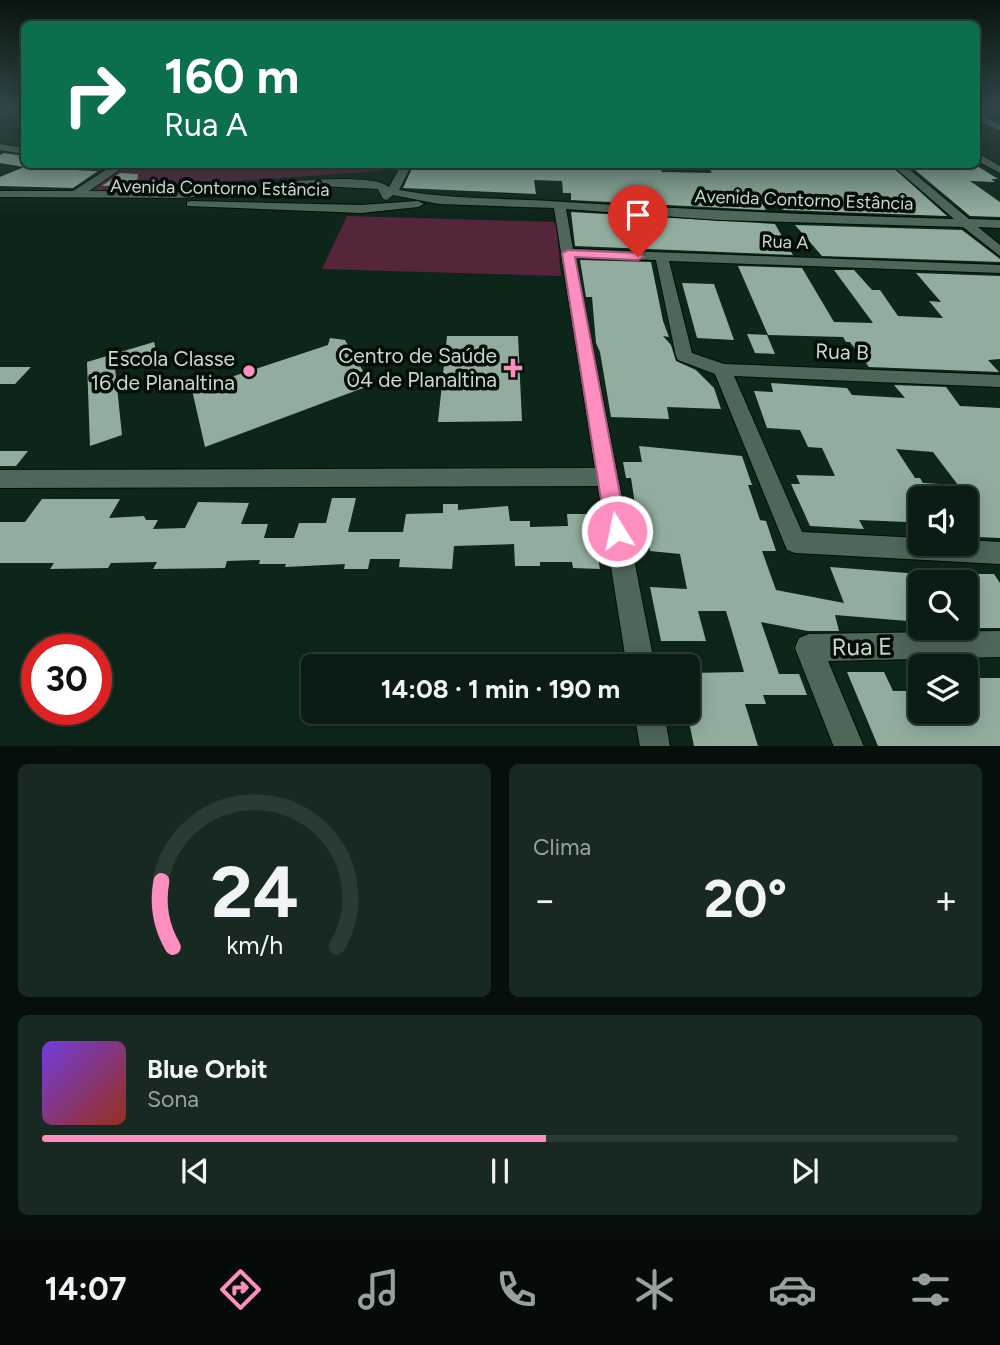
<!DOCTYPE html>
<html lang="pt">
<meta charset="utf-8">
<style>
:root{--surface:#0a1c14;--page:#182922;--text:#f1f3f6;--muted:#99a1a0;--line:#2a3a34;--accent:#fd8ec0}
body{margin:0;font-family:Figtree,sans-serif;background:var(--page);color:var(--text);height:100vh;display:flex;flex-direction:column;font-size:26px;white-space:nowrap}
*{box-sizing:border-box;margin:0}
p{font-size:23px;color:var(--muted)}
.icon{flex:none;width:38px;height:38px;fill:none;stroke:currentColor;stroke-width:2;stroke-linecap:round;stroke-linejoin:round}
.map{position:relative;height:746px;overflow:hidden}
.panel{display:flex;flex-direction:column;gap:18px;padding:18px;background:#060f0b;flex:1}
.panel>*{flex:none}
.guide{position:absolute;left:21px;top:21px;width:959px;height:147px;border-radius:10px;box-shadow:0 4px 18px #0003,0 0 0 2px var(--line);background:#0b6e4f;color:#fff;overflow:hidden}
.tools{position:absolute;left:908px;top:486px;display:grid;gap:14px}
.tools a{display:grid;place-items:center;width:70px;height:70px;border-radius:10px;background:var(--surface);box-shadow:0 4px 18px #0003,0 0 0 2px var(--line);font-size:35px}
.speed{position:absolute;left:21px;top:634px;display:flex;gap:14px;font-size:35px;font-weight:700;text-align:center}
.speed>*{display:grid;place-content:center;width:91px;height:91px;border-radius:50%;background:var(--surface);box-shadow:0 4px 18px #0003,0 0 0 2px var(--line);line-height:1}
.speed .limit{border:10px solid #d22;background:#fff;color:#111}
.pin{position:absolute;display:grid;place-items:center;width:60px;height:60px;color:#fff;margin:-72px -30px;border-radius:50% 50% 50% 0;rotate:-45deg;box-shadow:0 0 7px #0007}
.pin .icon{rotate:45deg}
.me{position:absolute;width:77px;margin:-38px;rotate:350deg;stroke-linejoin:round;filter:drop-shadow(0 0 5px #0008)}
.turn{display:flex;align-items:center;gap:24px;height:147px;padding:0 28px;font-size:32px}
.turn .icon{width:91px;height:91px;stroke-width:2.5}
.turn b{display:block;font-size:49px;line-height:60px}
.big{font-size:52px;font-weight:700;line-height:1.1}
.panel .card{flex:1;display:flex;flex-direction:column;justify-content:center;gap:10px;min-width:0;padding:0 24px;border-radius:10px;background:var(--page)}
.panel .dial{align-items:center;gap:0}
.dial svg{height:182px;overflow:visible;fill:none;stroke:var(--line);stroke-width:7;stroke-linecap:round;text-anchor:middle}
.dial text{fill:var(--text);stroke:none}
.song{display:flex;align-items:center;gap:21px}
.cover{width:84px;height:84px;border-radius:10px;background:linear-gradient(135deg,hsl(260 70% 55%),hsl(10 70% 35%))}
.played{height:7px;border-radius:4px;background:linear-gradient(90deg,var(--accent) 55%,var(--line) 55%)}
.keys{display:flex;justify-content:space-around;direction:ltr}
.heat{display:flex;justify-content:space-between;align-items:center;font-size:38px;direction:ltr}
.panel .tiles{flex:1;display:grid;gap:18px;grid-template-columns:1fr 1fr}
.card:last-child{grid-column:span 2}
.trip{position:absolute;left:301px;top:654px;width:399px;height:70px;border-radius:10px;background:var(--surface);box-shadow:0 4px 18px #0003,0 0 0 2px var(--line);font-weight:700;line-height:70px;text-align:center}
.menu{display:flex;height:112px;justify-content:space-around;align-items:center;background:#040b08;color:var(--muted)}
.menu .icon{width:49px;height:49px}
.menu .active{color:var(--accent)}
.menu b{font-size:32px;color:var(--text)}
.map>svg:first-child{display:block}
.green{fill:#54253b}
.building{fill:#92ad9d;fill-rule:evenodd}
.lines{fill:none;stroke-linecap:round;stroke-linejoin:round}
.minor-casing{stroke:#000f05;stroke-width:2}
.minor{fill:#4e6759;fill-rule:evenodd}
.route{fill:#fd8ec0;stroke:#a45c7d;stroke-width:2}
.poi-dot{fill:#fd8ec0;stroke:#040d07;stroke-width:2.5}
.labels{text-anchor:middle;stroke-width:7;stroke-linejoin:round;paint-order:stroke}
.far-street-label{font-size:18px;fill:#c9d7ce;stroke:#040d07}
.street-label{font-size:21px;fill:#c9d7ce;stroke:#040d07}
.poi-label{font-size:21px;fill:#c9d7ce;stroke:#040d07;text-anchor:end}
.near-street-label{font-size:24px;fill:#c9d7ce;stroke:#040d07}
</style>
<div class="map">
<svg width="1000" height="747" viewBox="0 0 1000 747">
<rect width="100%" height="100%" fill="#0e261a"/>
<g class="green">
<path d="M 128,165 L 383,165 L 381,171 L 87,191 Z"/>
<path d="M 347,216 L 556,222 L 561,276 L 322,269 Z"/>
</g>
<g class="building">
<path d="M 4,153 L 24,156 L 24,167 L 30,164 L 86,164 L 74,170 L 98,171 L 73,188 L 0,186 L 0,177 L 24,167 L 0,163 L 0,155 Z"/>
<path d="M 414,164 L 642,164 L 643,168 L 660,168 L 662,172 L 712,173 L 708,166 L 889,164 L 947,216 L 783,210 L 771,197 L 762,203 L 766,210 L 571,200 L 571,193 L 563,193 L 562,181 L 534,180 L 536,194 L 403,188 Z"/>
<path d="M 908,164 L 974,164 L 998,179 L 991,179 L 995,182 L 970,181 L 1000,202 L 1000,217 L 970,216 Z"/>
<path d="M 120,173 L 138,174 L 137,185 L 102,186 Z"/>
<path d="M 571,212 L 775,224 L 793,255 L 575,246 Z"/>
<path d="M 795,225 L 962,230 L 1000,259 L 1000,262 L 822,256 Z"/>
<path d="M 580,260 L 651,262 L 663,321 L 669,337 L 663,336 L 671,345 L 676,361 L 696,370 L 714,388 L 721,409 L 667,407 L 669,419 L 611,417 L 600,352 L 596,343 L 592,297 L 586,297 Z"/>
<path d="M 738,266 L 802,268 L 834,322 L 873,323 L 834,270 L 854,270 L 872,290 L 880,290 L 898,316 L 943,318 L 929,301 L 941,302 L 916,273 L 1000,276 L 1000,359 L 988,360 L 999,372 L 869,367 L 850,342 L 846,342 L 843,337 L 768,335 Z"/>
<path d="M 682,283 L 714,284 L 734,340 L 697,338 Z"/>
<path d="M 747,334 L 767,335 L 775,354 L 755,353 Z"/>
<path d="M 447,336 L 518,336 L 522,421 L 438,422 Z"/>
<path d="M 330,338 L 345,340 L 363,371 L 356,374 L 363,388 L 205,447 L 192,390 L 328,345 Z"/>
<path d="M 154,342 L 157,355 L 115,368 L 122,435 L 90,446 L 87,362 Z"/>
<path d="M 0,367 L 31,367 L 15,384 L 0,384 Z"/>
<path d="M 771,383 L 847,388 L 852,395 L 905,398 L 894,385 L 946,387 L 960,406 L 1000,408 L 1000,538 L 979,537 L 973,527 L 966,526 L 966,499 L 920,499 L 920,536 L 913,535 L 906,522 L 859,520 L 864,529 L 810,526 L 791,484 L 800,484 L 796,475 L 835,476 L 822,448 L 808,447 L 800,430 L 767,428 L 754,391 L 773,392 ZM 896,449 L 933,452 L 958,485 L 923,483 L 920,478 L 915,478 Z"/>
<path d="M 639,446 L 742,456 L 752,485 L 748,485 L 760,520 L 766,521 L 776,551 L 762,551 L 776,590 L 844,603 L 830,567 L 920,574 L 920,622 L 835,615 L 839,631 L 808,631 L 761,622 L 779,674 L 799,674 L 807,695 L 763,695 L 766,704 L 745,704 L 758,746 L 694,746 L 688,717 L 688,673 L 744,672 L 726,611 L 698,611 L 706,641 L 661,641 L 650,587 L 687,589 L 680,554 L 650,551 L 645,512 L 636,511 L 631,478 L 626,478 L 623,462 L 642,462 Z"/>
<path d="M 0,451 L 28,451 L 16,466 L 0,466 Z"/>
<path d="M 332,498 L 356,498 L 348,532 L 403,532 L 406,514 L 443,513 L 443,504 L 458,504 L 458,510 L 508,506 L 510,521 L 530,521 L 530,527 L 568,526 L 567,514 L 590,514 L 600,569 L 573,568 L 572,562 L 540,562 L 540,566 L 515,566 L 514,544 L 454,546 L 452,569 L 399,567 L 400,559 L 370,559 L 368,569 L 344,569 L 345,564 L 285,567 L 286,564 L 259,564 L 260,560 L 227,561 L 225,568 L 153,569 L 157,562 L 111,563 L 108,568 L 50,569 L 54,563 L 0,563 L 0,522 L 25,522 L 42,499 L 120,499 L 109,518 L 144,516 L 146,520 L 158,520 L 153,529 L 185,528 L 198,502 L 249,503 L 241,524 L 268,524 L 264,538 L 294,538 L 299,523 L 326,523 Z"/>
<path d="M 966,574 L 994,574 L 1000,583 L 1000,628 L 966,628 Z"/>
<path d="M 847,672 L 884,672 L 893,691 L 920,691 L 920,712 L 966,712 L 966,678 L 1000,678 L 1000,746 L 878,746 Z"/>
</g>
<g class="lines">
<defs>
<g id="minor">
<path d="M 18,109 L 24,109 L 24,111 L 19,111 Z"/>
<path d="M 976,113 L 1000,124 L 1000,131 L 976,119 Z"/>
<path d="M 0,144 L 24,148 L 24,154 L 0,150 Z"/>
<path d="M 976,152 L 1000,166 L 1000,173 L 976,160 Z"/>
<path d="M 115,164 L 128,164 L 89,191 C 119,191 150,192 180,192 C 219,191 364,167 389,187 L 402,164 L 412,164 L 399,190 C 454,200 508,198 564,202 C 694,210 823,215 954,219 L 891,164 L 903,164 L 969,219 L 1000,220 L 1000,228 L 978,227 L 1000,245 L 1000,256 L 963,227 L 719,220 L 566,209 L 573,249 L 1000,265 L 1000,273 L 669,261 L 692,353 L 724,364 L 1000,375 L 1000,387 L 734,376 L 802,532 L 920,538 L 920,544 L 966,544 L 966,540 L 1000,542 L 1000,564 L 795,553 L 787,550 L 715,374 L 678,360 L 676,356 L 656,260 L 575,257 L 655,667 L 627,667 L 598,486 L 0,488 L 0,470 L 595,468 L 554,208 L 439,204 L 393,195 L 387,200 L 383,199 L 378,189 L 320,186 L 182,198 L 0,197 L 0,191 L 73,191 Z"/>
<path d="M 191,201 L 361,205 L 418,201 L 424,204 L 418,207 L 361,213 L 187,206 L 187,202 Z"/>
<path d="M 1000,631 L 1000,657 L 828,661 L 864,747 L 834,747 L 795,648 L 799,638 L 809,634 Z"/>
<path d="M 634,712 L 664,712 L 670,747 L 640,747 Z"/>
</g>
</defs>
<use href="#minor" class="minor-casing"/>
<use href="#minor" class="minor"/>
</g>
<linearGradient id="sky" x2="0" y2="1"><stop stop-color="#08150e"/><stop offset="0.51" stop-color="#304749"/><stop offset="1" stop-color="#304749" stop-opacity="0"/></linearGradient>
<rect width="1000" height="213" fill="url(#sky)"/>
<path class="route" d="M 568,250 L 638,253 L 644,257 L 638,260 L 575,257 L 627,531 L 624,538 L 617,540 L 609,538 L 606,531 L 562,253 Z"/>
<g class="poi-dot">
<path d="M509.5 357.5h7v7h7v7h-7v7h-7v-7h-7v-7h7z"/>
<circle cx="249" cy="371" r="7"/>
</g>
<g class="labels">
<g class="far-street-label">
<text transform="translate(220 188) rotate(1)" y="6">Avenida Contorno Estância</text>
<text transform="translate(804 200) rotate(2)" y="6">Avenida Contorno Estância</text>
<text transform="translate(785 242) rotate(2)" y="6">Rua A</text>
</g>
<g class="street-label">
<text transform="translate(842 352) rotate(2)" y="7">Rua B</text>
</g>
<g class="poi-label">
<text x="497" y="363">Centro de Saúde<tspan x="497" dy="24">04 de Planaltina</tspan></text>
<text x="235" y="366">Escola Classe<tspan x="235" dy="24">16 de Planaltina</tspan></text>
</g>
<g class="near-street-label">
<text transform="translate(862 647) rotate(-1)" y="8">Rua E</text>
</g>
</g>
</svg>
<div class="tools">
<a><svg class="icon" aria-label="sound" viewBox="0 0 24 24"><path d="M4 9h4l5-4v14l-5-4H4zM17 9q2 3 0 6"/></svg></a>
<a><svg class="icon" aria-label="search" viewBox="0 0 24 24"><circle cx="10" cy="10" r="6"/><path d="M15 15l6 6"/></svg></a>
<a><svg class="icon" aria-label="layers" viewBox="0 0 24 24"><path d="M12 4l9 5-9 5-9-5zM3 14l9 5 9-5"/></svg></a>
</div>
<div class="speed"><div class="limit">30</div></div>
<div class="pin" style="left:638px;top:257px;background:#d93025"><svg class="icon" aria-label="arrive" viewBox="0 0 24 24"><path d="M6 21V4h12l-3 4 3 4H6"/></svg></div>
<svg class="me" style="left:617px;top:531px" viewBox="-20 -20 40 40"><circle r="17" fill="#fd8ec0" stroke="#fff" stroke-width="3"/><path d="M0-11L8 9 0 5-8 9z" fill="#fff"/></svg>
<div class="trip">14:08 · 1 min · 190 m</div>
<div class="guide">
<div class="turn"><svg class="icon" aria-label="right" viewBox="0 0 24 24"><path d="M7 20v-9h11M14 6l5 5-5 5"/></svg><div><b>160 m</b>Rua A</div></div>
</div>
</div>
<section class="panel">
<div class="tiles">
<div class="card dial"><svg viewBox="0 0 100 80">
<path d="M14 69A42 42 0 1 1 86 69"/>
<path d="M14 69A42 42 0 0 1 9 40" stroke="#fd8ec0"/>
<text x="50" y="56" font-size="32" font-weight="700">24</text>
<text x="50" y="72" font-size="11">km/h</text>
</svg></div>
<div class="card"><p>Clima</p>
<div class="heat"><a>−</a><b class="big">20°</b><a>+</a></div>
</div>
<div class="card">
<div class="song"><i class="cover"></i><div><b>Blue Orbit</b><p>Sona</p></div></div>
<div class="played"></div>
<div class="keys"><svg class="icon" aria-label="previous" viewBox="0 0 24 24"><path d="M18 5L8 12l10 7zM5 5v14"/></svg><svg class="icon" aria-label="pause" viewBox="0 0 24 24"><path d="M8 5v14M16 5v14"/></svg><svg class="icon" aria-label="next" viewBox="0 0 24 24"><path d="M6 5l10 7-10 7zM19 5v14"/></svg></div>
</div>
</div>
</section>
<nav class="menu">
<b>14:07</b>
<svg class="icon active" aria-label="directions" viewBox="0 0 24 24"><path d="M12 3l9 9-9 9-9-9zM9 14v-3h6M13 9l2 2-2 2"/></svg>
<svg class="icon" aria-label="music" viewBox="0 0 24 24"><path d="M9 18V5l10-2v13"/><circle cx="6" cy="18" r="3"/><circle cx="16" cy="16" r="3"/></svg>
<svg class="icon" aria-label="phone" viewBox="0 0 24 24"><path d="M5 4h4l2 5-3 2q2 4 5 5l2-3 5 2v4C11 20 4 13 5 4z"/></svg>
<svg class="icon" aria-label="climate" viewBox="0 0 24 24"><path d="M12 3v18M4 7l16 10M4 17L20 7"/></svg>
<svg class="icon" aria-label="car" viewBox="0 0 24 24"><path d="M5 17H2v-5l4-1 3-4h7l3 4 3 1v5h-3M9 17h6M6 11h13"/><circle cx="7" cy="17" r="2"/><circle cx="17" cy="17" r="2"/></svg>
<svg class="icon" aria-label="filters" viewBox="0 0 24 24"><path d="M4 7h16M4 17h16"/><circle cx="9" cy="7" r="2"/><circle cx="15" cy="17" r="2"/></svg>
</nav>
